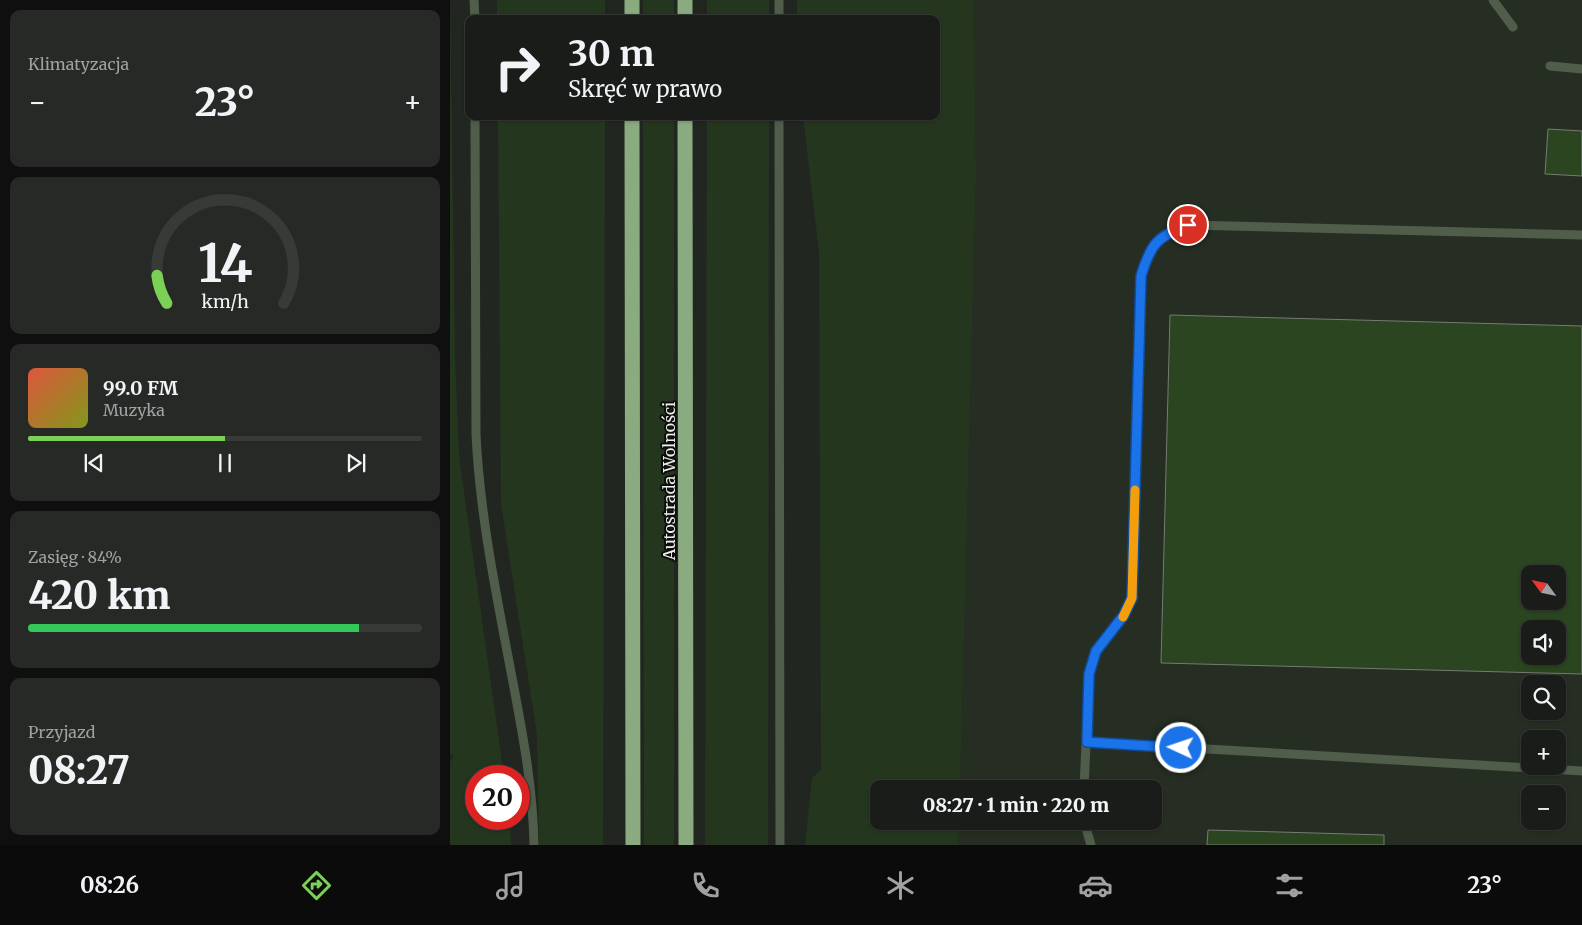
<!DOCTYPE html>
<html lang="pl">
<meta charset="utf-8">
<style>
:root{--surface:#1a1c19;--page:#272926;--text:#f1f3f6;--muted:#9fa1a2;--line:#383a38;--accent:#7bd155}
body{margin:0;font-family:Merriweather,serif;background:var(--page);color:var(--text);height:100vh;display:flex;flex-direction:column;font-size:19px;white-space:nowrap}
*{box-sizing:border-box;margin:0}
p{font-size:16px;color:var(--muted)}
.icon{flex:none;width:28px;height:28px;fill:none;stroke:currentColor;stroke-width:2;stroke-linecap:round;stroke-linejoin:round}
.map{position:relative;flex:1;overflow:hidden}
.sheet{display:flex;flex-direction:column;gap:10px;padding:10px;background:#0e0f0e;width:450px}
.sheet>*{flex:none}
.banner{position:absolute;left:15px;top:15px;width:475px;height:105px;border-radius:10px;box-shadow:0 1px 4px #0004,0 0 0 1px var(--line);background:#1a1c19;color:var(--text);overflow:hidden}
.needle{width:32px;rotate:303deg}
.controls{position:absolute;left:1071px;top:565px;display:grid;gap:10px}
.controls a{display:grid;place-items:center;width:45px;height:45px;border-radius:10px;background:var(--surface);box-shadow:0 1px 4px #0004,0 0 0 1px var(--line);font-size:25px}
.speed{position:absolute;left:15px;top:765px;display:flex;gap:10px;font-size:25px;font-weight:700;text-align:center}
.speed>*{display:grid;place-content:center;width:65px;height:65px;border-radius:50%;background:var(--surface);box-shadow:0 1px 4px #0004,0 0 0 1px var(--line);line-height:1}
.speed .limit{border:8px solid #d22;background:#fff;color:#111}
.pin{position:absolute;display:grid;place-items:center;width:42px;height:42px;color:#fff;margin:-21px;border:2px solid #fff;border-radius:50%;box-shadow:0 1px 5px #0007}
.me{position:absolute;width:55px;margin:-28px;rotate:273deg;stroke-linejoin:round;filter:drop-shadow(0 0 4px #0008)}
.turn{display:flex;align-items:center;gap:18px;height:105px;padding:0 20px;font-size:22px}
.turn .icon{width:65px;height:65px;stroke-width:2.5}
.turn b{display:block;font-size:35px;line-height:42px}
.big{font-size:38px;font-weight:800;line-height:1.1}
.sheet .card{flex:1;display:flex;flex-direction:column;justify-content:center;gap:8px;min-width:0;padding:0 18px;border-radius:10px;background:var(--page)}
.sheet .dial{align-items:center;gap:0}
.dial svg{height:130px;overflow:visible;fill:none;stroke:var(--line);stroke-width:7;stroke-linecap:round;text-anchor:middle}
.dial text{fill:var(--text);stroke:none}
.song{display:flex;align-items:center;gap:15px}
.cover{width:60px;height:60px;border-radius:8px;background:linear-gradient(135deg,hsl(10 70% 55%),hsl(70 70% 35%))}
.played{height:5px;border-radius:2px;background:linear-gradient(90deg,var(--accent) 50%,var(--line) 50%)}
.keys{display:flex;justify-content:space-around;direction:ltr}
.heat{display:flex;justify-content:space-between;align-items:center;font-size:28px;direction:ltr}
.charge{height:8px;border-radius:4px;background:linear-gradient(90deg,#34c759 84%,var(--line) 0)}
.trip{position:absolute;left:420px;top:780px;width:292px;height:50px;border-radius:10px;background:var(--surface);box-shadow:0 1px 4px #0004,0 0 0 1px var(--line);font-weight:800;line-height:50px;text-align:center}
.tabs{display:flex;height:80px;justify-content:space-around;align-items:center;background:#0a0b0a;color:var(--muted)}
.tabs .icon{width:35px;height:35px}
.tabs .selected{color:var(--accent)}
.tabs b{font-size:22px;color:var(--text)}
main{display:flex;flex:1;min-height:0}
.map>svg:first-child{display:block}
.built{fill:#262e23;fill-rule:evenodd}
.green{fill:#25361f}
.building{fill:#2a451f;stroke:#767b74;fill-rule:evenodd}
.lines{fill:none;stroke-linecap:round;stroke-linejoin:round}
.service{stroke:#505d4b;stroke-width:9}
.motorway{stroke:#8aaa7f;stroke-width:15}
.route-casing{stroke:#114b97;stroke-width:12}
.route{stroke:#1a73e8;stroke-width:9}
.slow{stroke:#f59e0b;stroke-width:9}
.labels{text-anchor:middle;stroke-width:4;stroke-linejoin:round;paint-order:stroke}
.street-label{font-size:16px;fill:#edf0ec;stroke:#0d0e0c}
</style>
<main>
<section class="sheet">
<div class="card"><p>Klimatyzacja</p>
<div class="heat"><a>−</a><b class="big">23°</b><a>+</a></div>
</div>
<div class="card dial"><svg viewBox="0 0 100 80">
<path d="M14 69A42 42 0 1 1 86 69"/>
<path d="M14 69A42 42 0 0 1 8 52" stroke="#7bd155"/>
<text x="50" y="56" font-size="32" font-weight="700">14</text>
<text x="50" y="72" font-size="11">km/h</text>
</svg></div>
<div class="card">
<div class="song"><i class="cover"></i><div><b>99.0 FM</b><p>Muzyka</p></div></div>
<div class="played"></div>
<div class="keys"><svg class="icon" aria-label="previous" viewBox="0 0 24 24"><path d="M18 5L8 12l10 7zM5 5v14"/></svg><svg class="icon" aria-label="pause" viewBox="0 0 24 24"><path d="M8 5v14M16 5v14"/></svg><svg class="icon" aria-label="next" viewBox="0 0 24 24"><path d="M6 5l10 7-10 7zM19 5v14"/></svg></div>
</div>
<div class="card"><p>Zasięg · 84%</p><b class="big">420 km</b><div class="charge"></div></div>
<div class="card"><p>Przyjazd</p><b class="big">08:27</b></div>
</section>
<div class="map">
<svg width="1132" height="845" viewBox="0 0 1132 845">
<rect width="100%" height="100%" fill="#222621"/>
<path class="built" d="M 524,0 L 1132,0 L 1132,845 L 508,845 L 509,821 L 704,821 L 704,789 L 510,789 L 526,175 ZM 1080,574 L 1108,574 L 1108,601 L 1080,601 ZM 1080,629 L 1108,629 L 1108,656 L 1080,656 ZM 1080,684 L 1108,684 L 1108,711 L 1080,711 ZM 1080,739 L 1108,739 L 1108,766 L 1080,766 ZM 1080,794 L 1108,794 L 1108,821 L 1080,821 Z"/>
<g class="green">
<path d="M 0,0 L 5,357 L 9,457 L 54,776 L 26,776 L 26,819 L 60,819 L 61,845 L 0,845 L 0,762 L 4,756 L 0,754 Z"/>
<rect x="47" y="0" width="108" height="19"/>
<rect x="193" y="0" width="31" height="19"/>
<rect x="257" y="0" width="62" height="19"/>
<path d="M 347,0 L 524,0 L 526,175 L 510,789 L 429,789 L 429,821 L 509,821 L 508,845 L 355,845 L 362,778 L 371,770 L 369,252 L 353,116 L 486,116 L 486,19 L 347,19 Z"/>
<path d="M 48,116 L 155,116 L 153,845 L 89,845 L 87,734 L 51,504 Z"/>
<path d="M 193,116 L 224,116 L 224,845 L 194,845 Z"/>
<path d="M 257,116 L 319,116 L 318,845 L 255,845 Z"/>
</g>
<g class="building">
<path d="M 1098,129 L 1132,131 L 1132,176 L 1095,174 Z"/>
<path d="M 720,315 L 1132,326 L 1132,674 L 711,663 ZM 1080,574 L 1108,574 L 1108,601 L 1080,601 ZM 1080,629 L 1108,629 L 1108,656 L 1080,656 Z"/>
<path d="M 758,830 L 934,835 L 934,845 L 757,845 Z"/>
</g>
<g class="lines">
<g class="service">
<path d="M 24,0 L 25,19"/>
<path d="M 329,0 L 329,19"/>
<path d="M 1043,0 L 1063,27"/>
<path d="M 1100,66 L 1132,69"/>
<path d="M 25,116 L 26,435 C 30,515 46,593 61,672 C 72,730 83,786 84,845"/>
<path d="M 329,116 L 330,845"/>
<path d="M 637,742 L 1132,771"/>
<path d="M 634,789 L 639,674 L 646,651 L 674,615 L 682,597 L 691,276 C 701,243 707,237 739,225 L 1132,235"/>
<path d="M 634,821 L 641,845"/>
</g>
<g class="motorway">
<path d="M 182,0 L 182,19"/>
<path d="M 235,0 L 235,19"/>
<path d="M 182,116 L 183,845"/>
<path d="M 235,116 L 236,845"/>
</g>
</g>
<g class="lines">
<defs>
<path id="route" d="M 731,748 L 637,742 L 639,674 L 646,651 L 674,615 L 682,598 L 691,276 C 701,243 707,237 738,225"/>
</defs>
<use href="#route" class="route-casing"/>
<use href="#route" class="route"/>
<path class="slow" d="M 673,617 L 682,598 L 685,490"/>
</g>
<g class="labels">
<g class="street-label">
<text transform="translate(219 481) rotate(-90)" y="6">Autostrada Wolności</text>
</g>
</g>
</svg>
<div class="controls">
<a><svg class="needle" viewBox="-14 -14 28 28"><path d="M0-13l5 13h-10z" fill="#e53935"/><path d="M0 13l5-13h-10z" fill="#9fa1a2"/></svg></a>
<a><svg class="icon" aria-label="sound" viewBox="0 0 24 24"><path d="M4 9h4l5-4v14l-5-4H4zM17 9q2 3 0 6"/></svg></a>
<a><svg class="icon" aria-label="search" viewBox="0 0 24 24"><circle cx="10" cy="10" r="6"/><path d="M15 15l6 6"/></svg></a>
<a>+</a>
<a>−</a>
</div>
<div class="speed"><div class="limit">20</div></div>
<div class="pin" style="left:738px;top:225px;background:#d93025"><svg class="icon" aria-label="arrive" viewBox="0 0 24 24"><path d="M6 21V4h12l-3 4 3 4H6"/></svg></div>
<svg class="me" style="left:731px;top:748px" viewBox="-20 -20 40 40"><circle r="17" fill="#1a73e8" stroke="#fff" stroke-width="3"/><path d="M0-11L8 9 0 5-8 9z" fill="#fff"/></svg>
<div class="trip">08:27 · 1 min · 220 m</div>
<div class="banner">
<div class="turn"><svg class="icon" aria-label="right" viewBox="0 0 24 24"><path d="M7 20v-9h11M14 6l5 5-5 5"/></svg><div><b>30 m</b>Skręć w prawo</div></div>
</div>
</div>
</main>
<nav class="tabs">
<b>08:26</b>
<svg class="icon selected" aria-label="directions" viewBox="0 0 24 24"><path d="M12 3l9 9-9 9-9-9zM9 14v-3h6M13 9l2 2-2 2"/></svg>
<svg class="icon" aria-label="music" viewBox="0 0 24 24"><path d="M9 18V5l10-2v13"/><circle cx="6" cy="18" r="3"/><circle cx="16" cy="16" r="3"/></svg>
<svg class="icon" aria-label="phone" viewBox="0 0 24 24"><path d="M5 4h4l2 5-3 2q2 4 5 5l2-3 5 2v4C11 20 4 13 5 4z"/></svg>
<svg class="icon" aria-label="climate" viewBox="0 0 24 24"><path d="M12 3v18M4 7l16 10M4 17L20 7"/></svg>
<svg class="icon" aria-label="car" viewBox="0 0 24 24"><path d="M5 17H2v-5l4-1 3-4h7l3 4 3 1v5h-3M9 17h6M6 11h13"/><circle cx="7" cy="17" r="2"/><circle cx="17" cy="17" r="2"/></svg>
<svg class="icon" aria-label="filters" viewBox="0 0 24 24"><path d="M4 7h16M4 17h16"/><circle cx="9" cy="7" r="2"/><circle cx="15" cy="17" r="2"/></svg>
<b>23°</b>
</nav>
